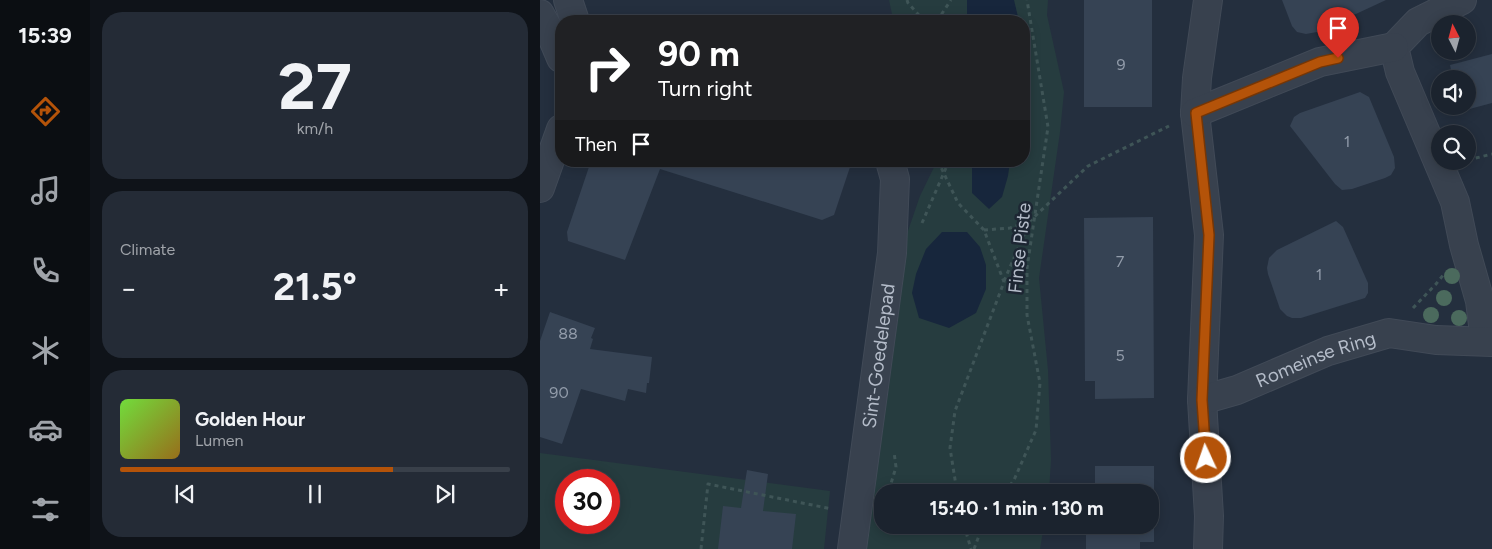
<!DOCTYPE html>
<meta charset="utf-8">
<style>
:root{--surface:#1b232e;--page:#242b36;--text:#f1f3f6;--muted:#a0a4aa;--line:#39404a;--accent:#b45309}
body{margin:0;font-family:Figtree,sans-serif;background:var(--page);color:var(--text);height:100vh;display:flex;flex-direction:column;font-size:19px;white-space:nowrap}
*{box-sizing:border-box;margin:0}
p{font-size:16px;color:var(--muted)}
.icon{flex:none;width:28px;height:28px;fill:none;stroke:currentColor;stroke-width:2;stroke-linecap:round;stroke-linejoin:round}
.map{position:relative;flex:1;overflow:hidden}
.panel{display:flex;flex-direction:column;gap:12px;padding:12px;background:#0f1319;width:450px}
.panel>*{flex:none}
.hud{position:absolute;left:15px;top:15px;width:475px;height:152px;border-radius:20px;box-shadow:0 2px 12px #0003,0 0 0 1px var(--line);background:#202124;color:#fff;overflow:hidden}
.needle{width:32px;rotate:354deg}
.fabs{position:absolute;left:891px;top:15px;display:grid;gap:10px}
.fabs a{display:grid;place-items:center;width:45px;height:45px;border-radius:50%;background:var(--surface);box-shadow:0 2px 12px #0003,0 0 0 1px var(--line);font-size:25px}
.speed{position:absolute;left:15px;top:469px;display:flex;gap:10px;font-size:25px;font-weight:700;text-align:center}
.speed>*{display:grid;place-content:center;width:65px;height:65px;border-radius:50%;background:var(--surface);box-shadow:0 2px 12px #0003,0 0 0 1px var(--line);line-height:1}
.speed .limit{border:8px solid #d22;background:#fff;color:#111}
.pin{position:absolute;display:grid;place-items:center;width:42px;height:42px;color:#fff;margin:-51px -21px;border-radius:50% 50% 50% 0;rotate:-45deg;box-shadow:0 0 5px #0007}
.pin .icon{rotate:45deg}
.me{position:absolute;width:55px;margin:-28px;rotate:357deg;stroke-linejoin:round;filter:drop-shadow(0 0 4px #0008)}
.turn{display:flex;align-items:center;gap:18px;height:105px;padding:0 20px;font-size:22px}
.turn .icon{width:65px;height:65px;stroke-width:2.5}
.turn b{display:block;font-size:35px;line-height:42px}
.then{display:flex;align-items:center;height:48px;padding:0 20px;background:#0003;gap:10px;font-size:19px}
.big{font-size:38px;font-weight:700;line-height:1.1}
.panel .card{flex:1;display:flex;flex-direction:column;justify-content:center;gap:8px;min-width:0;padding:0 18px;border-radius:20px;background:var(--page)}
.panel .dial{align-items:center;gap:0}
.dial b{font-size:65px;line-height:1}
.song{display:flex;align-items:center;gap:15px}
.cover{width:60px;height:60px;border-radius:8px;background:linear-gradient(135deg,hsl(100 70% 55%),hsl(40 70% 35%))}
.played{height:5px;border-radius:2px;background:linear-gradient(90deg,var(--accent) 70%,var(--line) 70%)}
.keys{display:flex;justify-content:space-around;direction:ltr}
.heat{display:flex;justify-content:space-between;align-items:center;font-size:28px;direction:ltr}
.trip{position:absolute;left:334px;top:484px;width:285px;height:50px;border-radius:20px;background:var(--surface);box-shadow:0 2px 12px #0003,0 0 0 1px var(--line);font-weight:700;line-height:50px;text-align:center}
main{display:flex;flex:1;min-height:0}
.tab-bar{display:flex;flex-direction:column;width:90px;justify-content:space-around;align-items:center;background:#0b0e12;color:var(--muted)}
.tab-bar .icon{width:35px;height:35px}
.tab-bar .active{color:var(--accent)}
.tab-bar b{font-size:22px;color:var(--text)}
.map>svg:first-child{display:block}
.green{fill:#263c3f;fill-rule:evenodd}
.water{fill:#17263c}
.building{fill:#364354}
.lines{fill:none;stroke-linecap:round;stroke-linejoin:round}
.minor-casing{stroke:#414a57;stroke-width:30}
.path{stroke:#3f5557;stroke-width:3;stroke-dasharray:4 4;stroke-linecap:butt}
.minor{stroke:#38414e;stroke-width:28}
.tree{fill:#4b6a5d}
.route-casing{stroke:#753606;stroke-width:12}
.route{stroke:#b45309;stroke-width:9}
.labels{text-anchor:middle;stroke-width:5;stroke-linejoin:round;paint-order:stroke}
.number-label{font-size:16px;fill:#929caa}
.street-label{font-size:19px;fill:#b4bcc9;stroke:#1d2633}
</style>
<main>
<nav class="tab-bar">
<b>15:39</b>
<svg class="icon active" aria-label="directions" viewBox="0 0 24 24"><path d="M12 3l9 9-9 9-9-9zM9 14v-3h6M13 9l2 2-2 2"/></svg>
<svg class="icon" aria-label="music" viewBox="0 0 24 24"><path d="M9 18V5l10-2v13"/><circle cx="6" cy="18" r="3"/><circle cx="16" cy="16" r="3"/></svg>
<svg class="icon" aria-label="phone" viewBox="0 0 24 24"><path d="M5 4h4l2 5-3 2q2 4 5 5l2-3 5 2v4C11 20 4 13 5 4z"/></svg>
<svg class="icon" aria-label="climate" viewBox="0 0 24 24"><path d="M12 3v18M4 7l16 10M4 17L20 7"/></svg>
<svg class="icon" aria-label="car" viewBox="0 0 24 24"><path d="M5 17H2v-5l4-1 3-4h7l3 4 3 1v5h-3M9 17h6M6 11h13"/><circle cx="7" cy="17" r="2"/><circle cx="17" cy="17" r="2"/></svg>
<svg class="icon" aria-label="filters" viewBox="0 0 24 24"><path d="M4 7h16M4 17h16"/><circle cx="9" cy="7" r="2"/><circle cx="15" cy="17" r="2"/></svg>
</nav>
<section class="panel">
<div class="card dial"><b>27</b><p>km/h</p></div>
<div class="card"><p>Climate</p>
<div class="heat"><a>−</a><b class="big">21.5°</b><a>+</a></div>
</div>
<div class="card">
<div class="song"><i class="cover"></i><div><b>Golden Hour</b><p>Lumen</p></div></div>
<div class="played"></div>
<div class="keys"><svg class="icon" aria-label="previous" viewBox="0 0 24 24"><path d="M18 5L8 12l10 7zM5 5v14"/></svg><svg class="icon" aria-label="pause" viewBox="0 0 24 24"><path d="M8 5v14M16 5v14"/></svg><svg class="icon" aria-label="next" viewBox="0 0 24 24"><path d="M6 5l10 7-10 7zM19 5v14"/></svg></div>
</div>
</section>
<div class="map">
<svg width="952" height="549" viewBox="0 0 952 549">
<rect width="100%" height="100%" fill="#242f3e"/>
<g class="green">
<path d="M 349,0 L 508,0 L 507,15 L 524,92 L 520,132 L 499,278 L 508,370 L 511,460 L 509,492 L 342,492 L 342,525 L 504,525 L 500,549 L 321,549 L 361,251 L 380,196 L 397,161 L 484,161 L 484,21 L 355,21 L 353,19 Z"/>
<path d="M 0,453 L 290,491 L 284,549 L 0,549 ZM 26,480 L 69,480 L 69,522 L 26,522 Z"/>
</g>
<g class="water">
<path d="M 427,0 L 474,0 L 479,21 L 427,21 Z"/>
<path d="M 432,161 L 470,161 L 468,176 L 462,197 L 449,209 L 432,193 Z"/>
<path d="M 402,232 L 427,232 L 440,247 L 446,265 L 446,289 L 436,313 L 409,328 L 379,318 L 372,293 L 376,274 L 386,249 Z"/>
</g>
<g class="building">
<rect x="544" y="0" width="68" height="107"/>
<path d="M 742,0 L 846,0 L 777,32 L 766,34 L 757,32 L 752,26 Z"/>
<path d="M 952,54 L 952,103 L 922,111 L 921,106 L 928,106 L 928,79 L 913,79 L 910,65 Z"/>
<path d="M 820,92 L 829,97 L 854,157 L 855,168 L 851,175 L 845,178 L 812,189 L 802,190 L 795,184 L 750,126 L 754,117 L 760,113 Z"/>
<path d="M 51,161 L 312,161 L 294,215 L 282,220 L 120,169 L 85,260 L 28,241 L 27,232 Z"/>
<path d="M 613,217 L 614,398 L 555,399 L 555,381 L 545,381 L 544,218 Z"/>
<path d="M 796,221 L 803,227 L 828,283 L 828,293 L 825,298 L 761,318 L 752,318 L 747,316 L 740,309 L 728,274 L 727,268 L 729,258 L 737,250 Z"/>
<path d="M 10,312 L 55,328 L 51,338 L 53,339 L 50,349 L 112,357 L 109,383 L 107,383 L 106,393 L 88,389 L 85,401 L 41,389 L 22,444 L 0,437 L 0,341 Z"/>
<path d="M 555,466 L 614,466 L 614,542 L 600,542 L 600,549 L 546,549 L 546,525 L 610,525 L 610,492 L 546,492 L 546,484 L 555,484 Z"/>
<path d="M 207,470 L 228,474 L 223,511 L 256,514 L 252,549 L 178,549 L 183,506 L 201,508 Z"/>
</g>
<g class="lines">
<defs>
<g id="minor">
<path d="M 28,0 L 35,21"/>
<path d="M 668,0 L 657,78 L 655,113 L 669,235 L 662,400 L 669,516 L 668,549"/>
<path d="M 922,0 L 878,22 L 854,47 L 860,72 L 915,202 L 924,245 L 940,301 L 945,341"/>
<path d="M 0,14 L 9,30 L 21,58"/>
<path d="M 655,113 L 780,62 L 854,47"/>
<path d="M 0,188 L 21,129"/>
<path id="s1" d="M 662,400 L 697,390 L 788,351 L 849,333 L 896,340 L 952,342"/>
<path id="s2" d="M 312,549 L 352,253 L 355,179 L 350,161"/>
</g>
</defs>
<use href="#minor" class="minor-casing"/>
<g class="path">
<path d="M 367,0 L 368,3 L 384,21"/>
<path d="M 397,21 L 411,0"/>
<path d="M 928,160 L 952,154"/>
<path d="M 398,161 L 418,203 L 444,230 L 464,282 L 415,411 L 410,448 L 417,492"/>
<path d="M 382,223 L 409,161"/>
<path d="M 444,230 L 470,228 L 489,222"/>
<path d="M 464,281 L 490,221 L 548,166 L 629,126"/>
<path d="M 873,308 L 896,284 L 904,274"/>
<path d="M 349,490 L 356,467 L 354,452"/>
<path d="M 465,492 L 474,480 L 496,430 L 500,383 L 487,315 L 487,268 L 508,127 L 487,0"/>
<path d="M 424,525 L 431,549"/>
<path d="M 161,549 L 168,484 L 292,509"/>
<path d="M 434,549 L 443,525"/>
</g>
<use href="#minor" class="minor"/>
</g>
<g class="tree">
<circle cx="912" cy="276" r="8"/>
<circle cx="904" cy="298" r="8"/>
<circle cx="891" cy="315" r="8"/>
<circle cx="919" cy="318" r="8"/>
</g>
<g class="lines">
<defs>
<path id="route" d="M 666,458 L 662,400 L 669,235 L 656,113 L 780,62 L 798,58"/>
</defs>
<use href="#route" class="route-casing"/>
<use href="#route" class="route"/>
</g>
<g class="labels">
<g class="number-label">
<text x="581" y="70">9</text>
<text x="807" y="147">1</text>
<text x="580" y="267">7</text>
<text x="779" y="280">1</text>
<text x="28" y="339">88</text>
<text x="580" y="361">5</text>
<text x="19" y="398">90</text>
</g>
<g class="street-label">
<text transform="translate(479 248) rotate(-84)" y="7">Finse Piste</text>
<text dy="7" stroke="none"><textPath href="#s2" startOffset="195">Sint-Goedelepad</textPath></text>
<text dy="7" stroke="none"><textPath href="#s1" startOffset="121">Romeinse Ring</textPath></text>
</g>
</g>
</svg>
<div class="fabs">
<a><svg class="needle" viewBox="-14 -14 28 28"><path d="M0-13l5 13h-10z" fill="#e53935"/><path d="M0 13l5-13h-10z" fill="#a0a4aa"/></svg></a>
<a><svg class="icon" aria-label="sound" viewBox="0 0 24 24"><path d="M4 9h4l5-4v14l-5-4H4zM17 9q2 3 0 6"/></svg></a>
<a><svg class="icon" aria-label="search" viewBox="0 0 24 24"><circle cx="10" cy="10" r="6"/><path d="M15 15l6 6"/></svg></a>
</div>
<div class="speed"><div class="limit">30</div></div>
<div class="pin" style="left:798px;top:58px;background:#d93025"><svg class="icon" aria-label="arrive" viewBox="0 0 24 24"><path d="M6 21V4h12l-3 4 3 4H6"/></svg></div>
<svg class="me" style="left:666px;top:458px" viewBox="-20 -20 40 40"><circle r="17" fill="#b45309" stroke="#fff" stroke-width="3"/><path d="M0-11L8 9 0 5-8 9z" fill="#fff"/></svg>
<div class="trip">15:40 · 1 min · 130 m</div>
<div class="hud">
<div class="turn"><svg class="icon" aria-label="right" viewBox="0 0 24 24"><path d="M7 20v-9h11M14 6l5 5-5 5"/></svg><div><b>90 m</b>Turn right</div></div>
<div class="then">Then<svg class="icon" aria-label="arrive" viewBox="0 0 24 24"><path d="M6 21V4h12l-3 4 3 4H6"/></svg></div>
</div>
</div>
</main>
